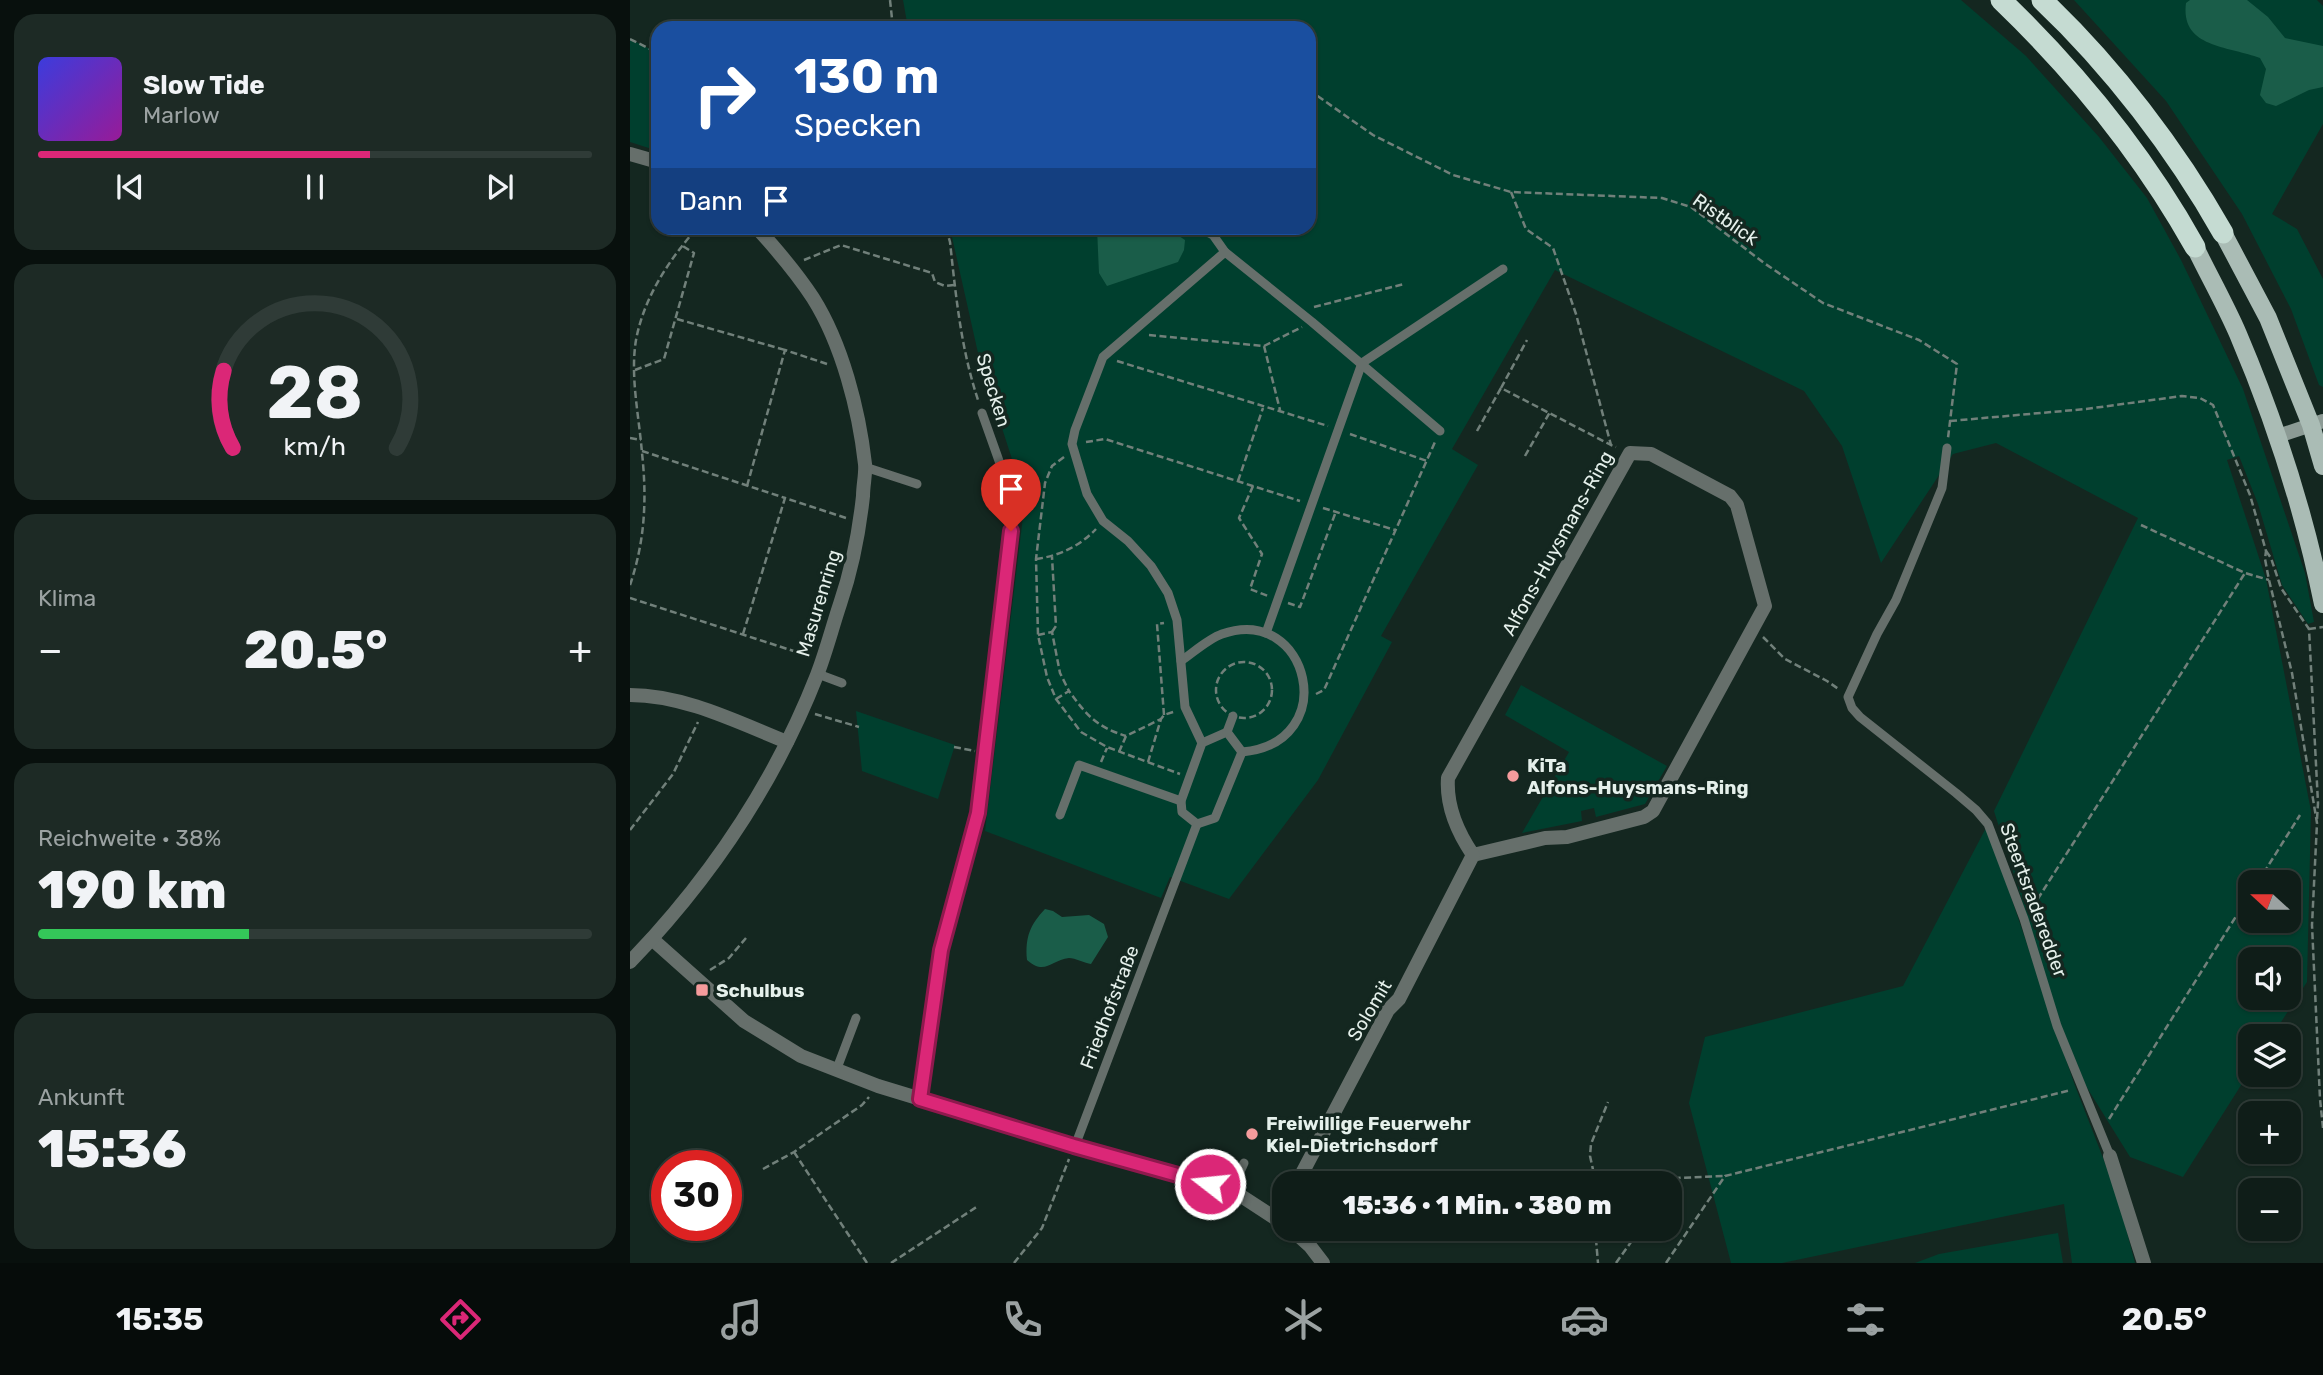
<!DOCTYPE html>
<html lang="de">
<meta charset="utf-8">
<style>
:root{--surface:#0f1d18;--page:#1d2a25;--text:#f1f3f6;--muted:#9ba2a2;--line:#2f3b37;--accent:#db2777}
body{margin:0;font-family:Rubik,sans-serif;background:var(--page);color:var(--text);height:100vh;display:flex;flex-direction:column;font-size:26px;white-space:nowrap}
*{box-sizing:border-box;margin:0}
p{font-size:23px;color:var(--muted)}
.icon{flex:none;width:38px;height:38px;fill:none;stroke:currentColor;stroke-width:2;stroke-linecap:round;stroke-linejoin:round}
.map{position:relative;flex:1;overflow:hidden}
.drawer{display:flex;flex-direction:column;gap:14px;padding:14px;background:#08100d;width:630px}
.drawer>*{flex:none}
.guide{position:absolute;left:21px;top:21px;width:665px;height:214px;border-radius:21px;box-shadow:0 2px 5px #0004,0 0 0 2px var(--line);background:#1a4fa0;color:#fff;overflow:hidden}
.needle{width:46px;rotate:291deg}
.tools{position:absolute;left:1608px;top:870px;display:grid;gap:14px}
.tools a{display:grid;place-items:center;width:63px;height:63px;border-radius:14px;background:var(--surface);box-shadow:0 2px 5px #0004,0 0 0 2px var(--line);font-size:35px}
.speed{position:absolute;left:21px;top:1150px;display:flex;gap:14px;font-size:35px;font-weight:700;text-align:center}
.speed>*{display:grid;place-content:center;width:91px;height:91px;border-radius:50%;background:var(--surface);box-shadow:0 2px 5px #0004,0 0 0 2px var(--line);line-height:1}
.speed .limit{border:10px solid #d22;background:#fff;color:#111}
.pin{position:absolute;display:grid;place-items:center;width:60px;height:60px;color:#fff;margin:-72px -30px;border-radius:50% 50% 50% 0;rotate:-45deg;box-shadow:0 0 7px #0007}
.pin .icon{rotate:45deg}
.me{position:absolute;width:77px;margin:-38px;rotate:286deg;stroke-linejoin:round;filter:drop-shadow(0 0 5px #0008)}
.turn{display:flex;align-items:center;gap:24px;height:147px;padding:0 28px;font-size:32px}
.turn .icon{width:91px;height:91px;stroke-width:2.5}
.turn b{display:block;font-size:49px;line-height:60px}
.then{display:flex;align-items:center;height:66px;padding:0 28px;background:#0003;gap:14px;font-size:26px}
.big{font-size:52px;font-weight:800;line-height:1.1}
.drawer .widget{flex:1;display:flex;flex-direction:column;justify-content:center;gap:10px;min-width:0;padding:0 24px;border-radius:21px;background:var(--page)}
.drawer .dial{align-items:center;gap:0}
.dial svg{height:182px;overflow:visible;fill:none;stroke:var(--line);stroke-width:7;stroke-linecap:round;text-anchor:middle}
.dial text{fill:var(--text);stroke:none}
.song{display:flex;align-items:center;gap:21px}
.cover{width:84px;height:84px;border-radius:10px;background:linear-gradient(135deg,hsl(240 70% 55%),hsl(300 70% 35%))}
.played{height:7px;border-radius:4px;background:linear-gradient(90deg,var(--accent) 60%,var(--line) 60%)}
.keys{display:flex;justify-content:space-around;direction:ltr}
.heat{display:flex;justify-content:space-between;align-items:center;font-size:38px;direction:ltr}
.charge{height:10px;border-radius:5px;background:linear-gradient(90deg,#34c759 38%,var(--line) 0)}
.trip{position:absolute;left:642px;top:1171px;width:410px;height:70px;border-radius:21px;background:var(--surface);box-shadow:0 2px 5px #0004,0 0 0 2px var(--line);font-weight:800;line-height:70px;text-align:center}
.tabs{display:flex;height:112px;justify-content:space-around;align-items:center;background:#060c0a;color:var(--muted)}
.tabs .icon{width:49px;height:49px}
.tabs .selected{color:var(--accent)}
.tabs b{font-size:32px;color:var(--text)}
main{display:flex;flex:1;min-height:0}
.map>svg:first-child{display:block}
.green{fill:#003f2e;fill-rule:evenodd}
.water{fill:#1a5d49}
.lines{fill:none;stroke-linecap:round;stroke-linejoin:round}
.path{stroke:#71807a;stroke-width:2.5;stroke-dasharray:7 3.5;stroke-linecap:butt}
.lane{stroke:#666f6b;stroke-width:9}
.street{stroke:#666f6b;stroke-width:14}
.secondary{stroke:#8c9b95;stroke-width:14}
.primary{stroke:#aabcb5;stroke-width:18}
.highway{stroke:#c5dbd2;stroke-width:21}
.route-casing{stroke:#8e194d;stroke-width:18}
.route{stroke:#db2777;stroke-width:12}
.poi-dot{fill:#f59b9c;stroke:#142720;stroke-width:2.5}
.labels{text-anchor:middle;stroke-width:7;stroke-linejoin:round;paint-order:stroke}
.street-label{font-size:19px;fill:#e5f0eb;stroke:#142720}
.poi-label{font-size:19px;font-weight:bold;fill:#e5f0eb;stroke:#142720;text-anchor:start}
</style>
<main>
<section class="drawer">
<div class="widget">
<div class="song"><i class="cover"></i><div><b>Slow Tide</b><p>Marlow</p></div></div>
<div class="played"></div>
<div class="keys"><svg class="icon" aria-label="previous" viewBox="0 0 24 24"><path d="M18 5L8 12l10 7zM5 5v14"/></svg><svg class="icon" aria-label="pause" viewBox="0 0 24 24"><path d="M8 5v14M16 5v14"/></svg><svg class="icon" aria-label="next" viewBox="0 0 24 24"><path d="M6 5l10 7-10 7zM19 5v14"/></svg></div>
</div>
<div class="widget dial"><svg viewBox="0 0 100 80">
<path d="M14 69A42 42 0 1 1 86 69"/>
<path d="M14 69A42 42 0 0 1 10 35" stroke="#db2777"/>
<text x="50" y="56" font-size="32" font-weight="700">28</text>
<text x="50" y="72" font-size="11">km/h</text>
</svg></div>
<div class="widget"><p>Klima</p>
<div class="heat"><a>−</a><b class="big">20.5°</b><a>+</a></div>
</div>
<div class="widget"><p>Reichweite · 38%</p><b class="big">190 km</b><div class="charge"></div></div>
<div class="widget"><p>Ankunft</p><b class="big">15:36</b></div>
</section>
<div class="map">
<svg width="1693" height="1263" viewBox="0 0 1693 1263">
<rect width="100%" height="100%" fill="#142720"/>
<g class="green">
<path d="M 273,0 L 1331,0 L 1396,56 L 1469,137 L 1517,198 L 1551,260 L 1613,389 L 1675,573 L 1684,622 L 1678,624 L 1652,585 L 1628,504 L 1609,456 L 1597,460 L 1636,579 L 1681,811 L 1677,982 L 1642,1036 L 1620,1036 L 1620,1071 L 1553,1177 L 1500,1157 L 1456,1086 L 1431,1025 L 1364,811 L 1508,518 L 1366,443 L 1323,454 L 1251,563 L 1212,446 L 1174,391 L 925,270 L 822,449 L 848,465 L 751,636 L 762,642 L 688,780 L 599,899 L 540,877 L 531,898 L 355,831 L 395,500 L 348,353 L 320,228 L 679,228 L 679,28 L 278,28 ZM 1620,882 L 1659,882 L 1659,920 L 1620,920 ZM 1620,959 L 1659,959 L 1659,998 L 1620,998 Z"/>
<path d="M 1444,0 L 1687,0 L 1693,6 L 1693,124 L 1642,214 L 1667,229 L 1693,279 L 1693,387 L 1689,385 L 1661,309 L 1612,214 L 1536,101 Z"/>
<path d="M 0,39 L 28,53 L 28,151 L 0,142 Z"/>
<path d="M 891,685 L 1037,766 L 1015,804 L 966,817 L 964,808 L 951,811 L 952,821 L 892,833 L 939,752 L 875,715 Z"/>
<path d="M 226,711 L 325,745 L 308,799 L 232,771 Z"/>
<path d="M 1357,826 L 1444,1083 L 1487,1194 L 1505,1263 L 1442,1263 L 1434,1204 L 1152,1263 L 1101,1263 L 1059,1103 L 1075,1037 L 1273,986 Z"/>
<path d="M 1428,1233 L 1433,1263 L 1285,1263 L 1309,1254 Z"/>
</g>
<g class="water">
<path d="M 1560,0 L 1617,0 L 1638,17 L 1655,38 L 1693,46 L 1693,87 L 1679,90 L 1646,106 L 1636,103 L 1630,95 L 1636,69 L 1630,58 C 1599,46 1550,48 1556,3 Z"/>
<path d="M 467,228 L 520,228 L 531,233 L 549,236 L 555,240 L 554,250 L 548,262 L 477,286 L 469,273 Z"/>
<path d="M 415,909 L 423,911 L 432,917 L 459,915 L 474,924 L 478,937 L 461,964 C 455,963 445,958 439,958 C 421,960 415,976 397,960 C 395,937 400,925 415,909 Z"/>
</g>
<g class="lines">
<g class="path">
<path d="M 260,0 L 263,28"/>
<path d="M 0,39 L 28,53"/>
<path d="M 679,90 L 743,135 L 823,175 L 881,192 L 1032,198 L 1061,207 L 1134,263 L 1193,303 L 1289,340 L 1327,364 L 1318,438"/>
<path d="M 881,192 L 896,229 L 923,248 L 946,314 L 981,445 L 986,447"/>
<path d="M 316,228 L 320,242 C 326,297 331,350 349,403"/>
<path d="M 174,260 L 211,245 L 302,273 L 305,282 L 315,286 L 324,285"/>
<path d="M 684,307 L 774,284"/>
<path d="M 47,319 L 155,350"/>
<path d="M 519,335 L 634,346 L 650,410"/>
<path d="M 634,346 L 672,327"/>
<path d="M 487,361 L 698,426"/>
<path d="M 5,370 L 34,359 L 64,253 L 51,245"/>
<path d="M 871,388 L 897,340"/>
<path d="M 1320,421 L 1456,409 L 1552,396 L 1570,398 L 1583,405 L 1620,495 L 1636,551 L 1635,559 L 1639,580 L 1662,673 L 1687,823 L 1682,925 L 1690,1099 L 1693,1128"/>
<path d="M 847,431 L 871,388 L 981,445"/>
<path d="M 720,434 L 797,461"/>
<path d="M 0,438 L 11,440"/>
<path d="M 456,442 L 475,439 L 670,501"/>
<path d="M 12,451 L 155,498"/>
<path d="M 895,456 L 920,412"/>
<path d="M 434,457 L 422,466 L 415,483 L 406,559 L 408,635 L 417,677 L 426,699 L 451,732 L 477,747 L 550,774"/>
<path d="M 608,481 L 633,408"/>
<path d="M 117,486 L 155,350 L 197,364"/>
<path d="M 623,486 L 609,518 L 632,554 L 620,589 L 638,596"/>
<path d="M 693,508 L 765,530"/>
<path d="M 1511,525 L 1615,573 L 1639,580"/>
<path d="M 1636,551 L 1641,558 L 1651,588 L 1679,629 L 1688,803 L 1687,819"/>
<path d="M 406,559 C 429,556 450,546 466,529"/>
<path d="M 0,585 C 15,541 17,499 12,453 C 9,416 0,376 6,340 C 14,297 39,260 67,228"/>
<path d="M 0,598 L 179,656"/>
<path d="M 658,603 L 670,607 L 705,514"/>
<path d="M 1679,629 L 1693,627"/>
<path d="M 422,632 L 426,626 L 422,557"/>
<path d="M 113,634 L 155,498 L 216,518"/>
<path d="M 408,635 L 422,632 L 430,673 L 439,691"/>
<path d="M 1133,637 L 1155,659 L 1197,681 L 1210,690"/>
<circle cx="614" cy="690" r="28"/>
<path d="M 686,694 L 694,690 L 805,442"/>
<path d="M 426,699 L 439,691 C 457,716 467,727 496,736"/>
<path d="M 185,714 L 229,727"/>
<path d="M 534,715 L 527,624 L 534,623"/>
<path d="M 324,747 L 345,751"/>
<path d="M 489,752 L 496,736 L 531,719"/>
<path d="M 471,762 L 477,748"/>
<path d="M 518,762 L 531,719 L 534,715 L 546,711"/>
<path d="M 0,830 L 43,774 L 68,722"/>
<path d="M 1628,882 L 1670,815"/>
<path d="M 1402,908 L 1615,573"/>
<path d="M 80,970 L 99,958 L 116,938"/>
<path d="M 1479,1119 L 1620,894"/>
<path d="M 164,1152 L 237,1263"/>
<path d="M 133,1169 L 164,1152 L 232,1105 L 239,1097"/>
<path d="M 966,1183 L 960,1156 L 961,1144 L 978,1102"/>
<path d="M 1040,1190 L 1047,1178 L 1093,1176"/>
<path d="M 965,1228 L 968,1263"/>
<path d="M 1001,1228 L 1003,1240"/>
<path d="M 261,1263 L 348,1206"/>
<path d="M 384,1263 L 412,1228 L 439,1159"/>
<path d="M 986,1263 L 1011,1228"/>
<path d="M 1036,1263 L 1095,1176 L 1441,1090"/>
</g>
<g class="lane">
<path d="M 570,228 L 583,235 L 595,252"/>
<path d="M 1317,448 L 1312,488 L 1266,600 L 1247,634 L 1218,697 L 1222,708 L 1230,717 L 1326,793 L 1346,810 L 1358,824 L 1394,919 L 1427,1026 L 1480,1156"/>
<path d="M 235,467 L 287,484"/>
<path d="M 636,633 L 732,363 L 873,269"/>
<path d="M 551,661 C 564,652 578,639 592,634 C 679,603 713,743 612,752"/>
<path d="M 188,674 L 212,683"/>
<path d="M 597,732 L 612,752 L 585,818 L 567,824 L 552,812 L 551,801 L 572,743 Z"/>
<path d="M 597,732 L 603,716"/>
<path d="M 572,743 L 555,707 L 547,620 L 538,593 L 521,566 L 498,541 L 473,521 L 457,494 L 442,444 L 445,430 L 473,357 L 595,252 L 682,322 L 810,431"/>
<path d="M 430,815 L 449,765 L 551,801"/>
<path d="M 206,1071 L 226,1018"/>
<path d="M 290,1099 L 311,950 L 348,813 L 384,503 L 352,413"/>
<path d="M 445,1146 L 567,824"/>
<path d="M 602,1190 L 614,1163"/>
</g>
<g class="street">
<path d="M 0,154 L 28,162"/>
<path d="M 1000,453 L 1021,454 L 1100,496 L 1107,505 L 1135,606 L 1023,811 L 1014,817 L 937,837 L 915,838 L 843,855 C 828,833 816,806 818,778 Z"/>
<path d="M 0,695 C 54,695 107,722 157,742"/>
<path d="M 22,939 L 114,1021 L 171,1056 L 248,1086 L 445,1146 L 602,1190 L 654,1224"/>
<path d="M 0,962 C 80,879 145,782 187,675 C 196,652 202,628 210,604 C 222,569 229,533 233,496 C 233,485 236,474 235,464 C 229,410 212,344 183,298 C 166,272 147,250 127,228"/>
<path d="M 1480,1156 L 1514,1263"/>
<path d="M 667,1183 L 758,1010 L 769,999 L 843,855"/>
<path d="M 660,1228 L 680,1246 L 693,1263"/>
</g>
<path class="secondary" d="M 1648,436 L 1693,421"/>
<g class="primary">
<path d="M 1593,233 L 1638,318 L 1681,425 L 1693,466"/>
<path d="M 1565,247 C 1579,276 1595,304 1608,334 C 1645,421 1674,511 1693,604"/>
</g>
<g class="highway">
<path d="M 1371,0 C 1448,74 1513,154 1565,247"/>
<path d="M 1412,0 C 1482,66 1546,150 1593,233"/>
</g>
</g>
<g class="lines">
<defs>
<path id="route" d="M 381,531 L 348,813 L 311,950 L 290,1099 L 444,1146 L 580,1184"/>
</defs>
<use href="#route" class="route-casing"/>
<use href="#route" class="route"/>
</g>
<g class="poi-dot">
<circle cx="883" cy="776" r="7"/>
<rect x="65" y="983" width="14" height="14" rx="3.5"/>
<circle cx="622" cy="1134" r="7"/>
</g>
<g class="labels">
<g class="street-label">
<text transform="translate(1096 219) rotate(35)" y="7">Ristblick</text>
<text transform="translate(364 390) rotate(73)" y="7">Specken</text>
<text transform="translate(927 543) rotate(-61)" y="7">Alfons-Huysmans-Ring</text>
<text transform="translate(188 603) rotate(-73)" y="7">Masurenring</text>
<text transform="translate(1404 900) rotate(70)" y="7">Steertsraderedder</text>
<text transform="translate(479 1007) rotate(-69)" y="7">Friedhofstraße</text>
<text transform="translate(739 1010) rotate(-59)" y="7">Solomit</text>
</g>
<g class="poi-label">
<text x="897" y="772">KiTa<tspan x="897" dy="22">Alfons-Huysmans-Ring</tspan></text>
<text x="86" y="997">Schulbus</text>
<text x="636" y="1130">Freiwillige Feuerwehr<tspan x="636" dy="22">Kiel-Dietrichsdorf</tspan></text>
</g>
</g>
</svg>
<div class="tools">
<a><svg class="needle" viewBox="-14 -14 28 28"><path d="M0-13l5 13h-10z" fill="#e53935"/><path d="M0 13l5-13h-10z" fill="#9ba2a2"/></svg></a>
<a><svg class="icon" aria-label="sound" viewBox="0 0 24 24"><path d="M4 9h4l5-4v14l-5-4H4zM17 9q2 3 0 6"/></svg></a>
<a><svg class="icon" aria-label="layers" viewBox="0 0 24 24"><path d="M12 4l9 5-9 5-9-5zM3 14l9 5 9-5"/></svg></a>
<a>+</a>
<a>−</a>
</div>
<div class="speed"><div class="limit">30</div></div>
<div class="pin" style="left:381px;top:531px;background:#d93025"><svg class="icon" aria-label="arrive" viewBox="0 0 24 24"><path d="M6 21V4h12l-3 4 3 4H6"/></svg></div>
<svg class="me" style="left:580px;top:1184px" viewBox="-20 -20 40 40"><circle r="17" fill="#db2777" stroke="#fff" stroke-width="3"/><path d="M0-11L8 9 0 5-8 9z" fill="#fff"/></svg>
<div class="trip">15:36 · 1 Min. · 380 m</div>
<div class="guide">
<div class="turn"><svg class="icon" aria-label="right" viewBox="0 0 24 24"><path d="M7 20v-9h11M14 6l5 5-5 5"/></svg><div><b>130 m</b>Specken</div></div>
<div class="then">Dann<svg class="icon" aria-label="arrive" viewBox="0 0 24 24"><path d="M6 21V4h12l-3 4 3 4H6"/></svg></div>
</div>
</div>
</main>
<nav class="tabs">
<b>15:35</b>
<svg class="icon selected" aria-label="directions" viewBox="0 0 24 24"><path d="M12 3l9 9-9 9-9-9zM9 14v-3h6M13 9l2 2-2 2"/></svg>
<svg class="icon" aria-label="music" viewBox="0 0 24 24"><path d="M9 18V5l10-2v13"/><circle cx="6" cy="18" r="3"/><circle cx="16" cy="16" r="3"/></svg>
<svg class="icon" aria-label="phone" viewBox="0 0 24 24"><path d="M5 4h4l2 5-3 2q2 4 5 5l2-3 5 2v4C11 20 4 13 5 4z"/></svg>
<svg class="icon" aria-label="climate" viewBox="0 0 24 24"><path d="M12 3v18M4 7l16 10M4 17L20 7"/></svg>
<svg class="icon" aria-label="car" viewBox="0 0 24 24"><path d="M5 17H2v-5l4-1 3-4h7l3 4 3 1v5h-3M9 17h6M6 11h13"/><circle cx="7" cy="17" r="2"/><circle cx="17" cy="17" r="2"/></svg>
<svg class="icon" aria-label="filters" viewBox="0 0 24 24"><path d="M4 7h16M4 17h16"/><circle cx="9" cy="7" r="2"/><circle cx="15" cy="17" r="2"/></svg>
<b>20.5°</b>
</nav>
